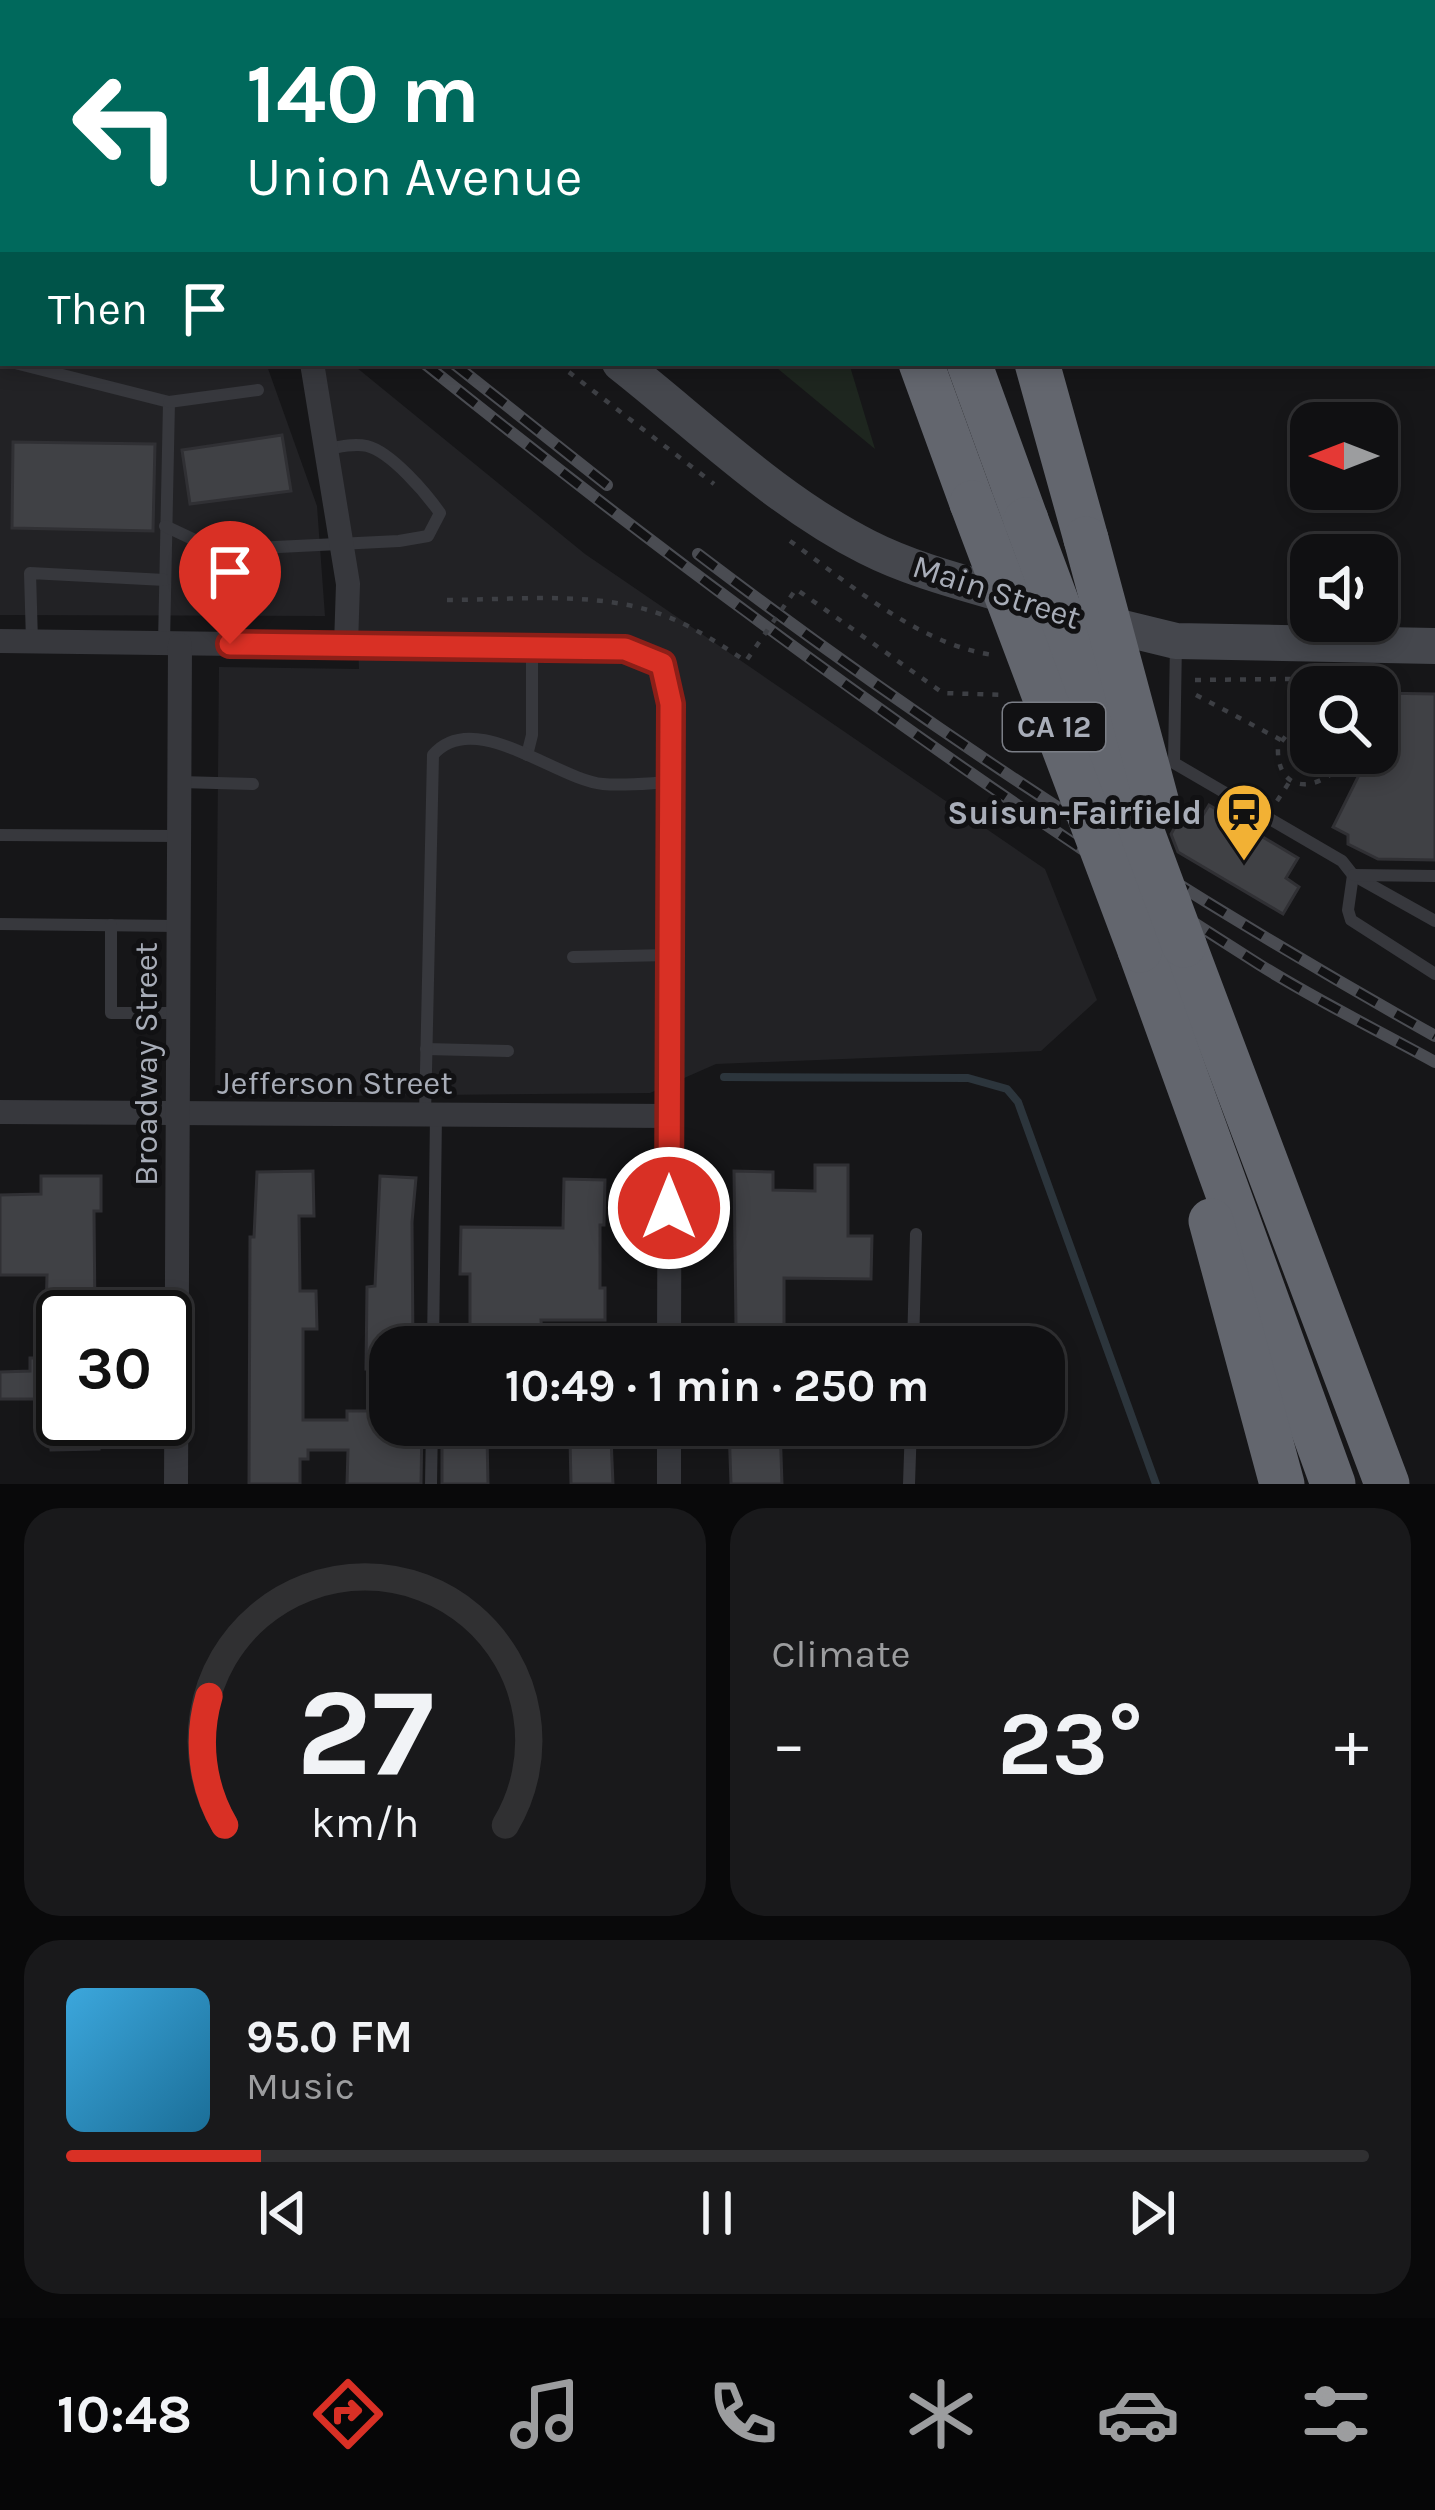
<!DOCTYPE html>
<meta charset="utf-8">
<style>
:root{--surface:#101012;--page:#19191b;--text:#f1f3f6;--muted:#9c9d9f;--line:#303032;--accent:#d93025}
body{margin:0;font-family:Karla,sans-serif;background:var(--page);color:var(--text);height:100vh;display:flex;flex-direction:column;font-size:45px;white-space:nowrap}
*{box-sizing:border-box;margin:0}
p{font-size:39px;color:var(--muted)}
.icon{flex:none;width:66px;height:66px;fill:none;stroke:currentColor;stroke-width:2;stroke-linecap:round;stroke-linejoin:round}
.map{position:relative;height:1484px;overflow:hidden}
.side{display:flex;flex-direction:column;gap:24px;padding:24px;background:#09090a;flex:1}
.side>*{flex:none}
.banner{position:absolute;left:0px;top:0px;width:1437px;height:366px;box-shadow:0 6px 18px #0003,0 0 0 3px var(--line);background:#00695c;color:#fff;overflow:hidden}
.needle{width:78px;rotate:270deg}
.tools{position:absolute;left:1290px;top:402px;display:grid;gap:24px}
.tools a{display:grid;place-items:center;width:108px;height:108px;border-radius:24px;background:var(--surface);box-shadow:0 6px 18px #0003,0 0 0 3px var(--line);font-size:60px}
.speed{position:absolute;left:36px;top:1290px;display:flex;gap:24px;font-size:60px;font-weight:700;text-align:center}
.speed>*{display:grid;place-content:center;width:156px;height:156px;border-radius:50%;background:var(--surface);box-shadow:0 6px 18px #0003,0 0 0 3px var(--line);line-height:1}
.speed .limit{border:6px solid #111;border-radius:18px;background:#fff;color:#111}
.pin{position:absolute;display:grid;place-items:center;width:102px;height:102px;color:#fff;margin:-123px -51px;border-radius:50% 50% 50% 0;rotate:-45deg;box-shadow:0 0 12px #0007}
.pin .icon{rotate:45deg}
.me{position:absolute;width:132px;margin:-66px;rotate:0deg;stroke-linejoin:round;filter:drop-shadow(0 0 9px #0008)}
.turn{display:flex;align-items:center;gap:42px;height:252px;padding:0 48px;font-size:54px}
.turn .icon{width:156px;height:156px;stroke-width:2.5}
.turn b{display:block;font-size:84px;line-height:102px}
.then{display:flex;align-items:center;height:114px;padding:0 48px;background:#0003;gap:24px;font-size:45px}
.big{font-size:90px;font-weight:700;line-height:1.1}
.side .card{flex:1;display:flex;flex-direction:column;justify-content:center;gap:18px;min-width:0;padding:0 42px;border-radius:36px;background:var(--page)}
.side .dial{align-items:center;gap:0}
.dial svg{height:312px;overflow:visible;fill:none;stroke:var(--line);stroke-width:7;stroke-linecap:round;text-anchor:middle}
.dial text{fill:var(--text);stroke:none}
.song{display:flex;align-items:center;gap:36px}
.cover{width:144px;height:144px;border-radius:18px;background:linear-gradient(135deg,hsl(200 70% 55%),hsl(200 70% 35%))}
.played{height:12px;border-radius:6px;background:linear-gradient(90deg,var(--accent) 15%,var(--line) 15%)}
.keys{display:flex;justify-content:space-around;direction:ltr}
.heat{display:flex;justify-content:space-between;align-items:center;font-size:66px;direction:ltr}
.side .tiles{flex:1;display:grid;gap:24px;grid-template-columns:1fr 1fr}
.card:last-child{grid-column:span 2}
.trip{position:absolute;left:369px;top:1326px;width:696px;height:120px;border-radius:36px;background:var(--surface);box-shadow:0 6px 18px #0003,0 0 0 3px var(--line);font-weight:700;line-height:120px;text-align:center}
.tabs{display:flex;height:192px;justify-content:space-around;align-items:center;background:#060607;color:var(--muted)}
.tabs .icon{width:84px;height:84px}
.tabs .current{color:var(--accent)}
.tabs b{font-size:54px;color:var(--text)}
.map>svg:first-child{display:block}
.built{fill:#222225}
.green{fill:#1e261f}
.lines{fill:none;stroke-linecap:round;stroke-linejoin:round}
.stream{stroke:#2c353c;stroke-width:8}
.building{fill:#404145;stroke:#303034;stroke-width:3}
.path{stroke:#3d3f44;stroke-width:4.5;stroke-dasharray:6 9;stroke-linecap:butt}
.lane{stroke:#37383d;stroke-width:12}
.street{stroke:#37383d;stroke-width:24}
.secondary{stroke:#45474d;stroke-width:36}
.highway{stroke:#63666e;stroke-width:45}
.rail-casing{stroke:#4a4c52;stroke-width:12}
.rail{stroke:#111113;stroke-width:8;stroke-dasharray:22;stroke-linecap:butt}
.path-bridge{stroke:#3d3f44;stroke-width:4.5;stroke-dasharray:6 9;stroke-linecap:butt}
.highway-bridge{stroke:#63666e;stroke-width:45}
.route-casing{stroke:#8d1f18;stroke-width:30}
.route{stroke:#d93025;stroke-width:21}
.labels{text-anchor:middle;stroke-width:10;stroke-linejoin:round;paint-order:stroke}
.shield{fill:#111113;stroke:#7b7e86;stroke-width:3}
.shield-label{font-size:30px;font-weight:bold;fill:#a8adb8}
.street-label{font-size:33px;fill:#a8adb8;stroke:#111113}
.poi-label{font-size:33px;font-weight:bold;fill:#a8adb8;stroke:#111113;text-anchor:end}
</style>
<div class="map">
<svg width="1435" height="1484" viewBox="0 0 1435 1484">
<rect width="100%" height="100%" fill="#161618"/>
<g class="built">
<path d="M 0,186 L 3,363 L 266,363 L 317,506 L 325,616 L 0,615 Z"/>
<path d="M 310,363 L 351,363 L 585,554 L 1045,869 L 1097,1000 L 1041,1051 L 716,1064 L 650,1093 L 215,1097 L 219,667 L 359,669 L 355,578 Z"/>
</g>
<g class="green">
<path d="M 334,0 L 739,0 L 740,3 L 338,3 Z"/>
<path d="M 771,363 L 849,363 L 875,449 Z"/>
</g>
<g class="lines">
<g class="stream">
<path d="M 159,0 L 162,3"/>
<path d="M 229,0 L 230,3"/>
<path d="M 0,112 L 3,114"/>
<path d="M 724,1077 L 968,1078 L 1007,1089 L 1018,1102 L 1156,1484"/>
</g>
</g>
<g class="building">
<path d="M 282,435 L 291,491 L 190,504 L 182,450 Z"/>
<path d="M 13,442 L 155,444 L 153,531 L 12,528 Z"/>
<path d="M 1377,693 L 1435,694 L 1435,860 L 1378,859 L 1348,844 L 1348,835 L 1333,827 L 1370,753 L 1377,753 Z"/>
<path d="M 1209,805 L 1298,858 L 1286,878 L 1299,887 L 1283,914 L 1178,852 L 1171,834 L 1175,827 L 1183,817 L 1197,825 Z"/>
<path d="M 815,1165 L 848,1165 L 848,1236 L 872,1236 L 871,1279 L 784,1278 L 784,1334 L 745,1334 L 745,1325 L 736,1325 L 734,1171 L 773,1172 L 773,1190 L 815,1191 Z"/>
<path d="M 313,1171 L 314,1216 L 299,1216 L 300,1291 L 316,1291 L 317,1329 L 303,1329 L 303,1420 L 347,1420 L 347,1411 L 390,1411 L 390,1425 L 422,1425 L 421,1484 L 347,1484 L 348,1450 L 308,1450 L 308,1459 L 300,1459 L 300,1484 L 249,1484 L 250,1237 L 254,1237 L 257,1172 Z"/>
<path d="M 41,1176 L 101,1176 L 101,1211 L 94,1211 L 95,1316 L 46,1317 L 47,1275 L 0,1275 L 0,1195 L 41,1194 Z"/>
<path d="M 380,1176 L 416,1178 L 412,1222 L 413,1347 L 390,1347 L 390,1370 L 366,1369 L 367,1287 L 375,1286 Z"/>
<path d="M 564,1179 L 605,1180 L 604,1225 L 600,1225 L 600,1288 L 605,1288 L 605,1320 L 541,1320 L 542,1339 L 470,1340 L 470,1274 L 460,1274 L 461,1227 L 563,1228 Z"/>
<path d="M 30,1358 L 63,1358 L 63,1399 L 0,1399 L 0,1372 L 30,1371 Z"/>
<path d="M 50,1419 L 99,1419 L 99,1449 L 51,1450 Z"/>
<path d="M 442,1425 L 478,1425 L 478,1434 L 487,1434 L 488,1484 L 442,1484 Z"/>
<path d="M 780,1426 L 782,1484 L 731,1484 L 729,1427 Z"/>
<path d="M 611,1438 L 613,1484 L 571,1484 L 570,1440 Z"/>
</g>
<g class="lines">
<g class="path">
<path d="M 191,0 L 194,3"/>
<path d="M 557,363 L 714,484"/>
<path d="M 790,541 C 850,584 918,644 993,655"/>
<path d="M 1195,680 L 1375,678"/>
<path d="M 1196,695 L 1281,740"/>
<path d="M 1311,726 L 1292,728 L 1278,746 C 1276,786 1306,795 1335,771 L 1337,753"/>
<path d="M 1277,801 L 1290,781"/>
</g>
<g class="lane">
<path d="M 0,359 L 3,360"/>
<path d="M 15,363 L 169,402 L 164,643"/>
<path d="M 169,402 L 258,390"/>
<path d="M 165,526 L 216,550 L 399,541 L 428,536 L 440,513 C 426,493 391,452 367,446 C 353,443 340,447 327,449"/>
<path d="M 216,550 L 229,586 L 230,643"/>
<path d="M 32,641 L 30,573 L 165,580"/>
<path d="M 1176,642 L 1174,763 L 1342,861 L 1353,875 L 1435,921"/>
<path d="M 527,755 L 532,735 L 532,648"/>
<path d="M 180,782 L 253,784"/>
<path d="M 0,835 L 178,836"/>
<path d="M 1353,875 L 1348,910 L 1351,920 L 1435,974"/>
<path d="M 1354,875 L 1435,876"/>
<path d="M 0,924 L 178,926"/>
<path d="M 111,925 L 111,1013 L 177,1013"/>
<path d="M 573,957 L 670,955"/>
<path d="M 426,1049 L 508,1051"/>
<path d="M 425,1115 L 433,755 C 474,707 557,780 603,784 C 625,786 649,783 671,782"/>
<path d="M 433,1347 L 436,1115"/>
<path d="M 913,1347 L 916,1234"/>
<path d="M 431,1484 L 432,1425"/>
<path d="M 909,1484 L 911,1425"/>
</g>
<g class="street">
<path d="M 312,363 L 348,584 L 346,645"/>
<path d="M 0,641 L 625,649 L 662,664 L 671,704 L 669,1347"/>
<path d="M 0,1112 L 669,1116"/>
<path d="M 669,1425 L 669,1484"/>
<path d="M 176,1484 L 180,645"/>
</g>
<g class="secondary">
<path d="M 277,0 L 278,3"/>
<path d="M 620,363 C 699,425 776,501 867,547 C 916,572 973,585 1026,601"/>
<path d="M 1090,620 L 1176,641 L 1435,646"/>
</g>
<g class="highway">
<path d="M 782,0 L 784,3"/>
<path d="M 836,0 L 837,3"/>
<path d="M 1423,0 L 1426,3"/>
<path d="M 1088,3 L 1092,0"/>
<path d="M 921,363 L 972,503"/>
<path d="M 969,363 L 1026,520"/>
<path d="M 1037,363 L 1086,539"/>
<path d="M 1184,945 L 1387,1484"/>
<path d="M 1140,950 L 1333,1484"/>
<path d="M 1211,1221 L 1282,1484"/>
</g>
<defs>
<g id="rail">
<path d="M 20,0 L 24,3"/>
<path d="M 44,0 L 47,3"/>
<path d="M 424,363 C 692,578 969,781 1260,965 C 1316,1000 1377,1030 1435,1062"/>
<path d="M 453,363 L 607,485"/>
<path d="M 698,554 C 931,731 1180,893 1435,1036"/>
</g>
</defs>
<use href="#rail" class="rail-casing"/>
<use href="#rail" class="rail"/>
<path class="path-bridge" d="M 447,600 C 516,600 596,590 663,615 C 693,626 719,644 746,661 L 796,589 L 943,693 L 1004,695"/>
<g class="highway-bridge">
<path d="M 972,503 L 1140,950"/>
<path d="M 1026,520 L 1184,945"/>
<path d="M 1086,539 L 1158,807"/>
</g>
</g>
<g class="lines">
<defs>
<path id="route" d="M 230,644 L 625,649 L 662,664 L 671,704 L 669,1208"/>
</defs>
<use href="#route" class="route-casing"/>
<use href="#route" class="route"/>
</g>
<defs>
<symbol id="station-pin" viewBox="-11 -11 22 30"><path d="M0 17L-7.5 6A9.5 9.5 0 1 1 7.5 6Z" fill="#f2b134" stroke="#111113"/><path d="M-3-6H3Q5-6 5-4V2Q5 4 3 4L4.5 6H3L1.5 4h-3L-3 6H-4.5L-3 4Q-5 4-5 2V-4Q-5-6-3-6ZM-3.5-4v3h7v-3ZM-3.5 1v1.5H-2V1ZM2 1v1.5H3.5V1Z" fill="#111"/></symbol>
</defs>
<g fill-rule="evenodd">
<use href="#station-pin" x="1211" y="779" width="66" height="90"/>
</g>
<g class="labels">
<rect class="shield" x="1003" y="703" width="102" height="48" rx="9"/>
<g class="shield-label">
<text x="1054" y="737">CA 12</text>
</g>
<g class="street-label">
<text transform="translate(997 591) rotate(18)" y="12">Main Street</text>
<text transform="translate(145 1064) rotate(-90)" y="12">Broadway Street</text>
<text x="335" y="1094">Jefferson Street</text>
</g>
<g class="poi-label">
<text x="1202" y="824">Suisun-Fairfield</text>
</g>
</g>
</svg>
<div class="tools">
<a><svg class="needle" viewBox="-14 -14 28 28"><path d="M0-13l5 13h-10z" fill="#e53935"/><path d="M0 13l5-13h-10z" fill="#9c9d9f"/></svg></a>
<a><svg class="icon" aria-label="sound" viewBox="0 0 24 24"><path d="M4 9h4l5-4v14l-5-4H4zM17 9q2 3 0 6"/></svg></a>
<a><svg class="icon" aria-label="search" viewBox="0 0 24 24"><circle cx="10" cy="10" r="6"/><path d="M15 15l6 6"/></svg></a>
</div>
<div class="speed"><div class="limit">30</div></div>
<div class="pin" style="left:230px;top:644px;background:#d93025"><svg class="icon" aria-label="arrive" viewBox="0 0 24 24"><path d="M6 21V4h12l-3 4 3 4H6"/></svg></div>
<svg class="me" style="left:669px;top:1208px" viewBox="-20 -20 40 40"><circle r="17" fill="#d93025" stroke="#fff" stroke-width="3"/><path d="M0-11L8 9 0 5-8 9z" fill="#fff"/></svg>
<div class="trip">10:49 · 1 min · 250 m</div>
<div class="banner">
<div class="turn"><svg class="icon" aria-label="left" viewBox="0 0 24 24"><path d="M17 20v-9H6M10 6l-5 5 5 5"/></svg><div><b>140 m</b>Union Avenue</div></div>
<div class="then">Then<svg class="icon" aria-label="arrive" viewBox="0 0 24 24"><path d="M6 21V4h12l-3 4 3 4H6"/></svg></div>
</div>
</div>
<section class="side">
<div class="tiles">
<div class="card dial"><svg viewBox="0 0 100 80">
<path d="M14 69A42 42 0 1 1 86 69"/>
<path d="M14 69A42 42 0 0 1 10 36" stroke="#d93025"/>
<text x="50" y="56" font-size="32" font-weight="700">27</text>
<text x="50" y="72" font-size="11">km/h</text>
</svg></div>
<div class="card"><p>Climate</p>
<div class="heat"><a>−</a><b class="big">23°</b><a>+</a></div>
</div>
<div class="card">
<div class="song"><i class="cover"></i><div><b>95.0 FM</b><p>Music</p></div></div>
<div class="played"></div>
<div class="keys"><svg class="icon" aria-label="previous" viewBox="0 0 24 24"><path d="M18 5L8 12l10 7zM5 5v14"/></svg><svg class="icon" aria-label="pause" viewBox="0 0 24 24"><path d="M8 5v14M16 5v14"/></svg><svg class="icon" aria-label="next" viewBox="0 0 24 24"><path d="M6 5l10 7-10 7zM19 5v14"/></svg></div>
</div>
</div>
</section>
<nav class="tabs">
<b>10:48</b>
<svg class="icon current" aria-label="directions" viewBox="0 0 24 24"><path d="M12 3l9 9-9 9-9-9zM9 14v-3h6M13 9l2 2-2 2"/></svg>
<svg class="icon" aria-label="music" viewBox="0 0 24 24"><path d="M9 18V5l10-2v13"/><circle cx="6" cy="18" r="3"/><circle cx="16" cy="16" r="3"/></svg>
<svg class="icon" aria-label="phone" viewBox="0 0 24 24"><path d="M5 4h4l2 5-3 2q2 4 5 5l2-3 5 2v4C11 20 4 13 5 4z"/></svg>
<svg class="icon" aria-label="climate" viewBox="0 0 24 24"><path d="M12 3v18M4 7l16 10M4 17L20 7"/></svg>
<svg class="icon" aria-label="car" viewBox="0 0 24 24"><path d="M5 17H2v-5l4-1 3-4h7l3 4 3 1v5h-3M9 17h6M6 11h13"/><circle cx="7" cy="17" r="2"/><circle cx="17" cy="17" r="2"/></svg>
<svg class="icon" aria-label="filters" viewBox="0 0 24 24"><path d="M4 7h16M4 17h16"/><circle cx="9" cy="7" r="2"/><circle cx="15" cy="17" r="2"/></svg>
</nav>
